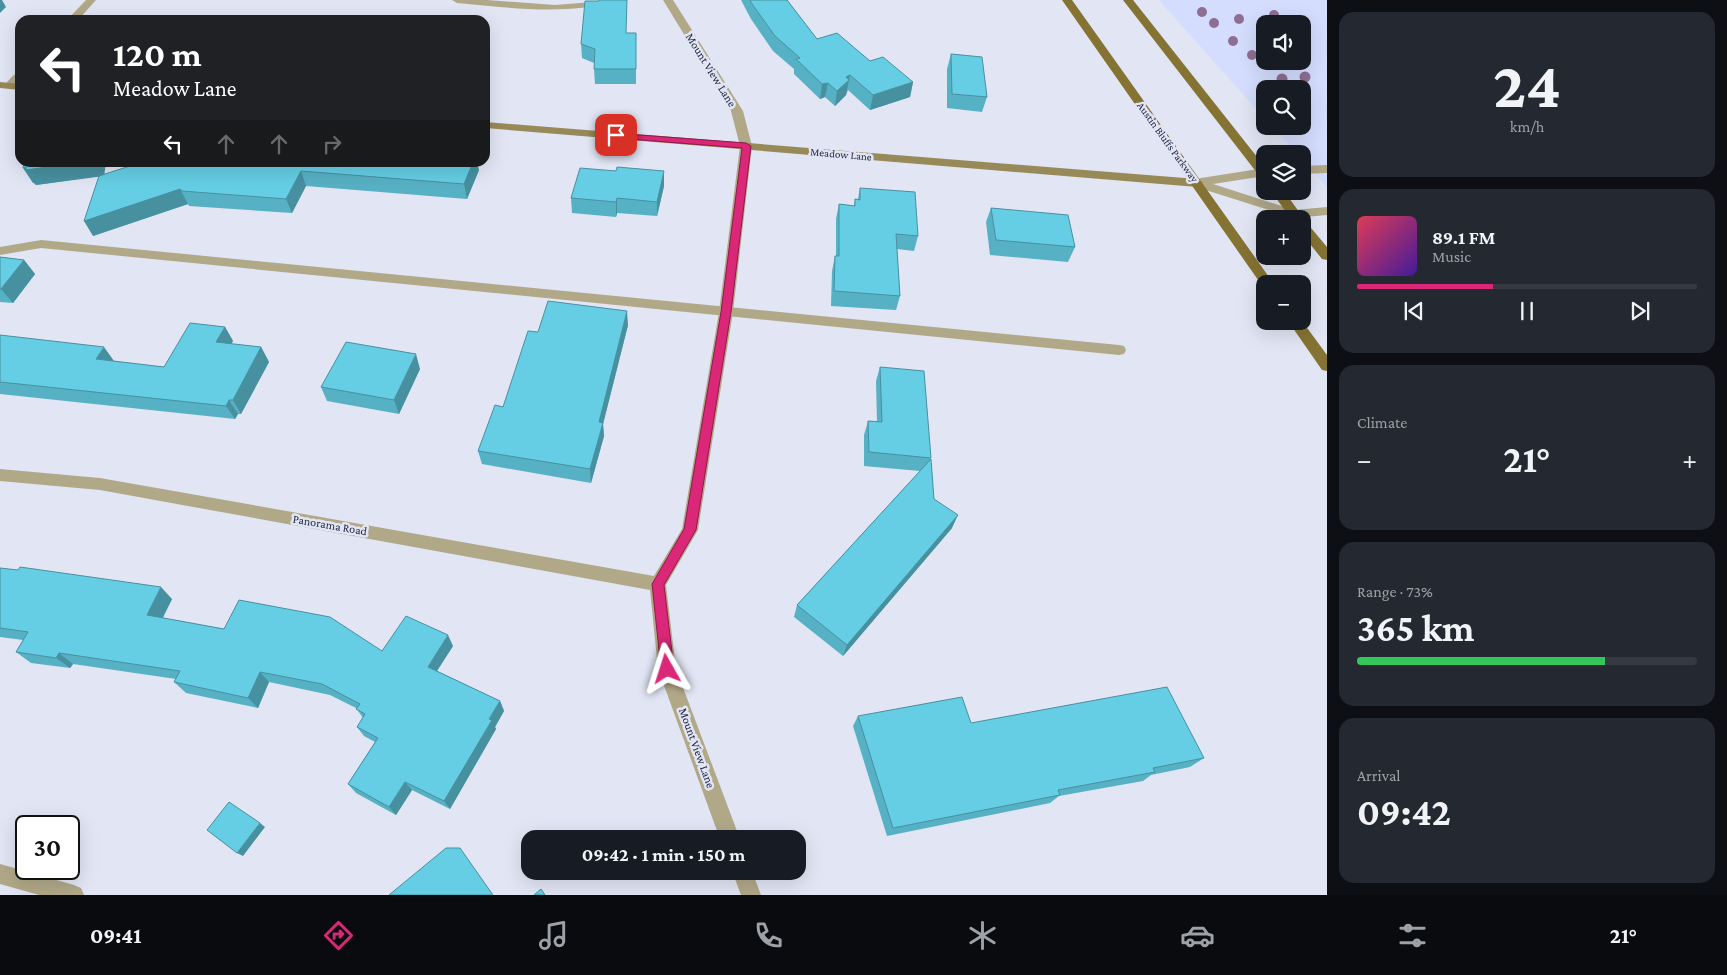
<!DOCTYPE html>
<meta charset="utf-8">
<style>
:root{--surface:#171b24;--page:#242831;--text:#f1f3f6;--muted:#9ea1a6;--line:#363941;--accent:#db2777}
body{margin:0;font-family:"Crimson Pro",serif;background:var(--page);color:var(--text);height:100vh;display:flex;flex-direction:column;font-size:19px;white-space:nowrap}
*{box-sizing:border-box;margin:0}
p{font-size:16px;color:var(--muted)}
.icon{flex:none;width:28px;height:28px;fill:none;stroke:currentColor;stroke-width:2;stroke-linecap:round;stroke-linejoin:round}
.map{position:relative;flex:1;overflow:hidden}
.panel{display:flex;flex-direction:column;gap:12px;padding:12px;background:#0d0f14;width:400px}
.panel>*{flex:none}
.banner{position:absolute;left:15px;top:15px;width:475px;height:152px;border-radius:15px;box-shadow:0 5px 20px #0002;background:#202124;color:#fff;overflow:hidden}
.controls{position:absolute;left:1256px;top:15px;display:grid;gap:10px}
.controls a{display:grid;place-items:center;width:55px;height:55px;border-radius:10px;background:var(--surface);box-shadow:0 5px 20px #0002;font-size:25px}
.speed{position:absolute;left:15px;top:815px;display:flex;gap:10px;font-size:25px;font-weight:700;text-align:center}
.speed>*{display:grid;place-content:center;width:65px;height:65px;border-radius:50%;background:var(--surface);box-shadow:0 5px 20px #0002;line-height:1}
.speed .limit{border:2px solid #111;border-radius:8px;background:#fff;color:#111}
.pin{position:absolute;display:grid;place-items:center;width:42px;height:42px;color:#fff;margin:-21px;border-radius:10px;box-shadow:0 2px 8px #0006}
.me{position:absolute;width:55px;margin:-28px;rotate:354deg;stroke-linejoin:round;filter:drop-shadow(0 0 4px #0008)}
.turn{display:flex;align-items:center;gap:18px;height:105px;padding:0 15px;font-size:22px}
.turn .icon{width:65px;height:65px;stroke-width:2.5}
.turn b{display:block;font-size:35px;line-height:42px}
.lanes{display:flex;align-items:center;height:48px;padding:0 15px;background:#0003;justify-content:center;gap:25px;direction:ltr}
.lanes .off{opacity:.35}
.big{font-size:38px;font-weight:700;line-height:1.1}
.panel .widget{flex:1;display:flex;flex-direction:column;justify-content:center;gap:8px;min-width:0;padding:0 18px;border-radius:15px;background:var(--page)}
.panel .dial{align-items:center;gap:0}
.dial b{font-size:65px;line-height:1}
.song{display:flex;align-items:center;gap:15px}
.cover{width:60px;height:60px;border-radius:8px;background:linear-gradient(135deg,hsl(350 70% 55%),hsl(260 70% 35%))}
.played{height:5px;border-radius:2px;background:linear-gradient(90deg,var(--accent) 40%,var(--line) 40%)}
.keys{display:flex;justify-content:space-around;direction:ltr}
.heat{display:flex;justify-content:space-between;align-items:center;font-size:28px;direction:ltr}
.charge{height:8px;border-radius:4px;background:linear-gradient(90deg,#34c759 73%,var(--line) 0)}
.trip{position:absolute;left:521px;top:830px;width:285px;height:50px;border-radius:15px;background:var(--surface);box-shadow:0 5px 20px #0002;font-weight:700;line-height:50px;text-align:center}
.menu{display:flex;height:80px;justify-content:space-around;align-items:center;background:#090b0e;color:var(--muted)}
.menu .icon{width:35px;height:35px}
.menu .selected{color:var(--accent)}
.menu b{font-size:22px;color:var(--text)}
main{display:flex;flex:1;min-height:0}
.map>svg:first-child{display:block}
.built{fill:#d4ddfd;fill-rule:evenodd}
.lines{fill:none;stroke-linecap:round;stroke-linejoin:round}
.lane{fill:#b1a888;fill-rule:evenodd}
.street{fill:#b1a888;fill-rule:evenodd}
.secondary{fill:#988958;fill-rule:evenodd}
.primary{fill:#857333;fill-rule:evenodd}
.tree{fill:#8e6f93}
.wall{fill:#57b1c4}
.shaded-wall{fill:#4790a0}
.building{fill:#65cee4;stroke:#4790a0}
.route{fill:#db2777;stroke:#8e194d}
.labels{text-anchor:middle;stroke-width:5;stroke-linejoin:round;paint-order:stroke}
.far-street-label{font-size:11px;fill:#1f253f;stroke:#e1e5f4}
.street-label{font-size:12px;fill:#1f253f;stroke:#e1e5f4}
</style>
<main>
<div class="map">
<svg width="1327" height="895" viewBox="0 0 1327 895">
<rect width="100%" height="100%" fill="#e1e5f4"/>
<path class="built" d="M 1159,0 L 1327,0 L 1327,187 L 1303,160 L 1302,154 L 1297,154 L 1272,126 L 1302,126 L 1302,89 L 1265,89 L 1265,119 ZM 1265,24 L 1302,24 L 1302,61 L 1265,61 Z"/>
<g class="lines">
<g class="lane">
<path d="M 86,0 L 96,0 L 78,20 L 67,20 Z"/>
<path d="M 452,0 L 487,0 L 555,5 L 618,0 L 616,2 C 563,15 511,8 457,3 Z"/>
<path d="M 20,72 L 20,81 L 13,88 L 5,88 L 4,86 C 8,81 14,73 20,72 Z"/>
<path d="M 41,240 L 1119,345 L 1124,346 L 1126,350 L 1124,354 L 1119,355 L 41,248 L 0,255 L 0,247 Z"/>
<path d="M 0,864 L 74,885 L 81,888 L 84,895 L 39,895 L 0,884 Z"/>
</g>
<g class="street">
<path d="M 663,0 L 673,0 L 743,111 L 752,146 L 733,312 L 698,530 L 666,585 L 676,669 L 740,839 L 720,839 L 658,669 L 650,590 L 100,490 L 0,481 L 0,469 L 100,478 L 654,576 L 682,529 L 719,312 L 740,146 L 731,111 Z"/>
<path d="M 1327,165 L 1327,173 L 1302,174 L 1302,166 Z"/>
<path d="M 1265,168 L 1265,176 L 1213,184 L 1294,210 L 1327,207 L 1327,215 L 1294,218 L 1193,186 L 1191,183 L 1193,180 L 1201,178 Z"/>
<path d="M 732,871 L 752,871 L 761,895 L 741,895 Z"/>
</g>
<g class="secondary">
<path d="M 0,82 L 20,84 L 20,90 L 0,88 Z"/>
<path d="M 485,122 L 1197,179 L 1203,183 L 1197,187 L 485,128 Z"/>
</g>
<g class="primary">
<path d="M 1062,0 L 1072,0 L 1274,284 L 1265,284 L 1265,288 L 1263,287 Z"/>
<path d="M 1123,0 L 1133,0 L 1265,167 L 1265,179 L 1261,178 Z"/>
<path d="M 1271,191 L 1284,191 L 1302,216 L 1304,219 L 1303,221 L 1306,222 L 1327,247 L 1327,260 L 1322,259 L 1302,234 L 1302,219 L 1291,219 Z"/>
<path d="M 1288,321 L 1302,321 L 1327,355 L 1327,371 L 1322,370 Z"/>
</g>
</g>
<g class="tree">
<circle cx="1202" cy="12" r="5"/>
<circle cx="1274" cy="15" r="5"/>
<circle cx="1239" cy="19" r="5"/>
<circle cx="1214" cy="23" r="5"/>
<circle cx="1233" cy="41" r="5"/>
<circle cx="1252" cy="55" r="5"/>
<circle cx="1305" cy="77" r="5.5"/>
<circle cx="1282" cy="79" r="5.5"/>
</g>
<g class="wall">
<path d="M 741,0 L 787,0 L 817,39 L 870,61 L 913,82 L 910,97 L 870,110 L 848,90 L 846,95 L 835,106 L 825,97 L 820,99 L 794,74 L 794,69 L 773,51 L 751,19 Z"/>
<path d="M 627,33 L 636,33 L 636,84 L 595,84 L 594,69 L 594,63 L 582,58 L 581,44 Z"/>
<path d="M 951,54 L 987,97 L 982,112 L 947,108 L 947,69 Z"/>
<path d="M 106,162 L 104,175 L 142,162 L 479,170 L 467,199 L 306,186 L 292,213 L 189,206 L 188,204 L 93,236 L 99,176 L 36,185 L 34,183 L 33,183 Z"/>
<path d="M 664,186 L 657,216 L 617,213 L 616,217 L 572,213 L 571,198 Z"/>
<path d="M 860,188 L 918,236 L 914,251 L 897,249 L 900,296 L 896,310 L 831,306 L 832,271 L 835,256 L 836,256 L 836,219 L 839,204 L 854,206 L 855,199 L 858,199 Z"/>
<path d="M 991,208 L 1075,247 L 1068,262 L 990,255 L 986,222 Z"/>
<path d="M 0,257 L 24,260 L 35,274 L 13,303 L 0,302 Z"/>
<path d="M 628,325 L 603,424 L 604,436 L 591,483 L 482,464 L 478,451 L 503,407 L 538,332 Z"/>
<path d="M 225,327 L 233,341 L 231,344 L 261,347 L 269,362 L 241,414 L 238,414 L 235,419 L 0,394 L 0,335 L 114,361 L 164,367 Z"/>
<path d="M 880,367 L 931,458 L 930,459 L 934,499 L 952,528 L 843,656 L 794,617 L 797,605 L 920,471 L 864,466 L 864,435 L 868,421 L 877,422 L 876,381 Z"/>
<path d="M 420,369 L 399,414 L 327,401 L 321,387 Z"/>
<path d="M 0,568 L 172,599 L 163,618 L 224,629 L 382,651 L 453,646 L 437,671 L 500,701 L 504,711 L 495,727 L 496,729 L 450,809 L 412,790 L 396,815 L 356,793 L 348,784 L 375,742 L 364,736 L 357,727 L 363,718 L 356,708 L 330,695 L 269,682 L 258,708 L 186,693 L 174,682 L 176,679 L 73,664 L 70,668 L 31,663 L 16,652 L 23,640 L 0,637 Z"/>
<path d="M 858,716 L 971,723 L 1204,758 L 1190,767 L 1151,775 L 1143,781 L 1059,796 L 1050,803 L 887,836 L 853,726 Z"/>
</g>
<g class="shaded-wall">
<path d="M 0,0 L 2,0 L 6,7 L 0,13 Z"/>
<path d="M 850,75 L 846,95 L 835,106 L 837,91 L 846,77 Z"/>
<path d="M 913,82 L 910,97 L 870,110 L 873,95 Z"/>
<path d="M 828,83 L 825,97 L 820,99 L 822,84 Z"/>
<path d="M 82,162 L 106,162 L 104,176 L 36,185 L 34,183 L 33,183 L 23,168 Z"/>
<path d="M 473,162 L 477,162 L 479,170 L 467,199 L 464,184 Z"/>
<path d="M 301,171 L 306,186 L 292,213 L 286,199 Z"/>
<path d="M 664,171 L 664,186 L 657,216 L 657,202 Z"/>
<path d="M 180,189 L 188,204 L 93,236 L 84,221 Z"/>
<path d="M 617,198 L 617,213 L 616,217 L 616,202 Z"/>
<path d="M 24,260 L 35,274 L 13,303 L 1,289 Z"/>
<path d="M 627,311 L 628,325 L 603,424 L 604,436 L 591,483 L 590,469 L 599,422 Z"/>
<path d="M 225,327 L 233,341 L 224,357 L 216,342 Z"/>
<path d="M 104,347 L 114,361 L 96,359 Z"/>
<path d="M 261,347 L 269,362 L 241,414 L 233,400 Z"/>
<path d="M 416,354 L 420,369 L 399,414 L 394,400 Z"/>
<path d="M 229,400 L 238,414 L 235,419 L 226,406 Z"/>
<path d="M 958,515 L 952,528 L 843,656 L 847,645 Z"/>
<path d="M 161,587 L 172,599 L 158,626 L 147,615 Z"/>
<path d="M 448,635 L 453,646 L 433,677 L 428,667 Z"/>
<path d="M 59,653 L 73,664 L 70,668 L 56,658 Z"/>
<path d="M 260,672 L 269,682 L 258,708 L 248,698 Z"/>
<path d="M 500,701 L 504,711 L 495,727 L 496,729 L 450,809 L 444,801 Z"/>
<path d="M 405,782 L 412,790 L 396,815 L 389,807 Z"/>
<path d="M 260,823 L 265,827 L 243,856 L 237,853 Z"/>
</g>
<g class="building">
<path d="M 599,0 L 627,0 L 626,33 L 636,33 L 636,69 L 594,69 L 595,49 L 581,44 L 585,1 L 599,1 Z"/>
<path d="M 750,0 L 787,0 L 817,39 L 837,33 L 870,61 L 883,57 L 913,82 L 873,95 L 850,75 L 846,77 L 849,80 L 837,91 L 828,83 L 822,84 L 796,59 L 800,58 L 775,36 L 752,4 Z"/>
<path d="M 951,54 L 982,57 L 987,97 L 952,94 Z"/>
<path d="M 24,162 L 82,162 L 26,170 L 26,167 L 23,168 Z"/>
<path d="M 142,162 L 473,162 L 464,184 L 301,171 L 286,199 L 182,191 L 180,189 L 84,221 L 99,176 Z"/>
<path d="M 617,167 L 664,171 L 657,202 L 617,198 L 616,202 L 571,198 L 580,168 L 616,171 Z"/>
<path d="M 860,188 L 915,192 L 918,236 L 896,234 L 900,296 L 834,291 L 835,256 L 839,256 L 839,204 L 855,206 L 855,199 L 860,200 Z"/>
<path d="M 991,208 L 1068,215 L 1075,247 L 996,240 Z"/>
<path d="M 0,257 L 24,260 L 1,289 L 0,289 Z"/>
<path d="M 548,301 L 627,311 L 599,422 L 603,423 L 590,469 L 478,451 L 495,405 L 503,407 L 528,331 L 538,332 Z"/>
<path d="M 190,323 L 225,327 L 216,342 L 261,347 L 233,400 L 229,400 L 226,406 L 0,382 L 0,335 L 104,347 L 96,359 L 164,367 Z"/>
<path d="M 346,342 L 416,354 L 394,400 L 321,387 Z"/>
<path d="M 880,367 L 924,371 L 931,458 L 869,452 L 868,421 L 882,422 Z"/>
<path d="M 931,459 L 934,499 L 958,515 L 847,645 L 797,605 Z"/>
<path d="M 20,567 L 161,587 L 147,615 L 224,629 L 239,600 L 330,617 L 382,651 L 406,616 L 448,635 L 428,667 L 500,701 L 489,719 L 492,720 L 444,801 L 405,782 L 389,807 L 348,784 L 378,738 L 357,727 L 365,714 L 356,709 L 360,704 L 322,684 L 260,672 L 248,698 L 174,682 L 180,671 L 59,653 L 56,658 L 16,652 L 28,632 L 0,628 L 0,568 L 18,570 Z"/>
<path d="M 1167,687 L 1204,758 L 1153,768 L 1155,772 L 1058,790 L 1060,795 L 893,828 L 858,716 L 962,697 L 971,723 Z"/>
<path d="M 229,802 L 260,823 L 237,853 L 207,830 Z"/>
<path d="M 446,848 L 460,848 L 493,895 L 389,895 Z"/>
<path d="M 541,889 L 545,895 L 534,895 Z"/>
</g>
<path class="route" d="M 613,133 L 746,143 L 751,146 L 731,312 L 696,530 L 664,585 L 674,669 L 672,673 L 667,675 L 663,673 L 661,669 L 652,584 L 684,529 L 721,312 L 742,148 L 616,138 L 613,137 Z"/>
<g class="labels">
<g class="far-street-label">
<text transform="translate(1168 142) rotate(54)" y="4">Austin Bluffs Parkway</text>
<text transform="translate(841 154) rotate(5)" y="4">Meadow Lane</text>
</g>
<g class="street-label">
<text transform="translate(711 70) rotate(58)" y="4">Mount View Lane</text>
<text transform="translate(330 525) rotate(10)" y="4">Panorama Road</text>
<text transform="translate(697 748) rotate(70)" y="4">Mount View Lane</text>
</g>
</g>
</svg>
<div class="controls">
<a><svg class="icon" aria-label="sound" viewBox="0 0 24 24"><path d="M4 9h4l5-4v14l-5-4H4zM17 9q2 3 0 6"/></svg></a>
<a><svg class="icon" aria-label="search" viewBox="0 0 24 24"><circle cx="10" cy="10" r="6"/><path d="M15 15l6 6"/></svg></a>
<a><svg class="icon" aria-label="layers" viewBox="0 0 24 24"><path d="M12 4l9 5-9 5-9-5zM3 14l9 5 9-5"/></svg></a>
<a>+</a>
<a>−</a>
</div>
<div class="speed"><div class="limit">30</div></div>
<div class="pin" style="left:616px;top:135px;background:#d93025"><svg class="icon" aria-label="arrive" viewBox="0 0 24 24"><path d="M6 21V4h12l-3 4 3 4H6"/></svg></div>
<svg class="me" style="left:667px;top:669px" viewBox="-20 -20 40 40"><path d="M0-17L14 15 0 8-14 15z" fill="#db2777" stroke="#fff" stroke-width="4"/></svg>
<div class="trip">09:42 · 1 min · 150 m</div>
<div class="banner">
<div class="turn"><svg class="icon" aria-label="left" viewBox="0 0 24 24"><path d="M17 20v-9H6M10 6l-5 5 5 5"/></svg><div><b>120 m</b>Meadow Lane</div></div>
<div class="lanes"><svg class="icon" aria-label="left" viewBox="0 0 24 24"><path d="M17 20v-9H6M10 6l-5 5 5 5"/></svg><svg class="icon off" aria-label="ahead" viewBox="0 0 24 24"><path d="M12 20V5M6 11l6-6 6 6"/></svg><svg class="icon off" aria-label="ahead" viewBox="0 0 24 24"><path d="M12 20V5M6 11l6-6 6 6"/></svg><svg class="icon off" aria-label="right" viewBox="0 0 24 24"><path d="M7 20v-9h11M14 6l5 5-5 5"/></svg></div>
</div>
</div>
<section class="panel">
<div class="widget dial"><b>24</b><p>km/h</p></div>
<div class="widget">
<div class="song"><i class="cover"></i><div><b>89.1 FM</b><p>Music</p></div></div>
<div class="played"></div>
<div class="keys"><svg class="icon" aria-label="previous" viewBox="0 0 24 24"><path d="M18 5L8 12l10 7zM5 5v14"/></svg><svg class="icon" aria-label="pause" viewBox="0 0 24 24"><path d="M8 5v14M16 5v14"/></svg><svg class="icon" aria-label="next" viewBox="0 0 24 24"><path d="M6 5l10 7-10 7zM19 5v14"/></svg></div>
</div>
<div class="widget"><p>Climate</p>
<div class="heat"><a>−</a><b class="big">21°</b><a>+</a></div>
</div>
<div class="widget"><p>Range · 73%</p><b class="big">365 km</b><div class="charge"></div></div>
<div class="widget"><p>Arrival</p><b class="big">09:42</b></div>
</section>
</main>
<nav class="menu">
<b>09:41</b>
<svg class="icon selected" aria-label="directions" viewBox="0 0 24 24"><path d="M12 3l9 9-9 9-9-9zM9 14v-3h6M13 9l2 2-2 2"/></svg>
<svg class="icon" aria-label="music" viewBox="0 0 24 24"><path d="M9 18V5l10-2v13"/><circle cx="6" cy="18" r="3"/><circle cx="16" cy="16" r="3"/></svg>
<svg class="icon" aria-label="phone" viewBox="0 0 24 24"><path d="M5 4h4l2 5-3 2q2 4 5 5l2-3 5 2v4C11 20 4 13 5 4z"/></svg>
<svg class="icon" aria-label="climate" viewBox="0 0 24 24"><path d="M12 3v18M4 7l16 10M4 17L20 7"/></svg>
<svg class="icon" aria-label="car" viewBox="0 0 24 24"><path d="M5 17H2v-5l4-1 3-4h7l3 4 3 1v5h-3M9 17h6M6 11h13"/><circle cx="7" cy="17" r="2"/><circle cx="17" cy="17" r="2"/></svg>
<svg class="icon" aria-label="filters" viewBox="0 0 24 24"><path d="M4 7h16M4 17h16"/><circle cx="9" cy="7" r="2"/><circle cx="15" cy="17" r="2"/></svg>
<b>21°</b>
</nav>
